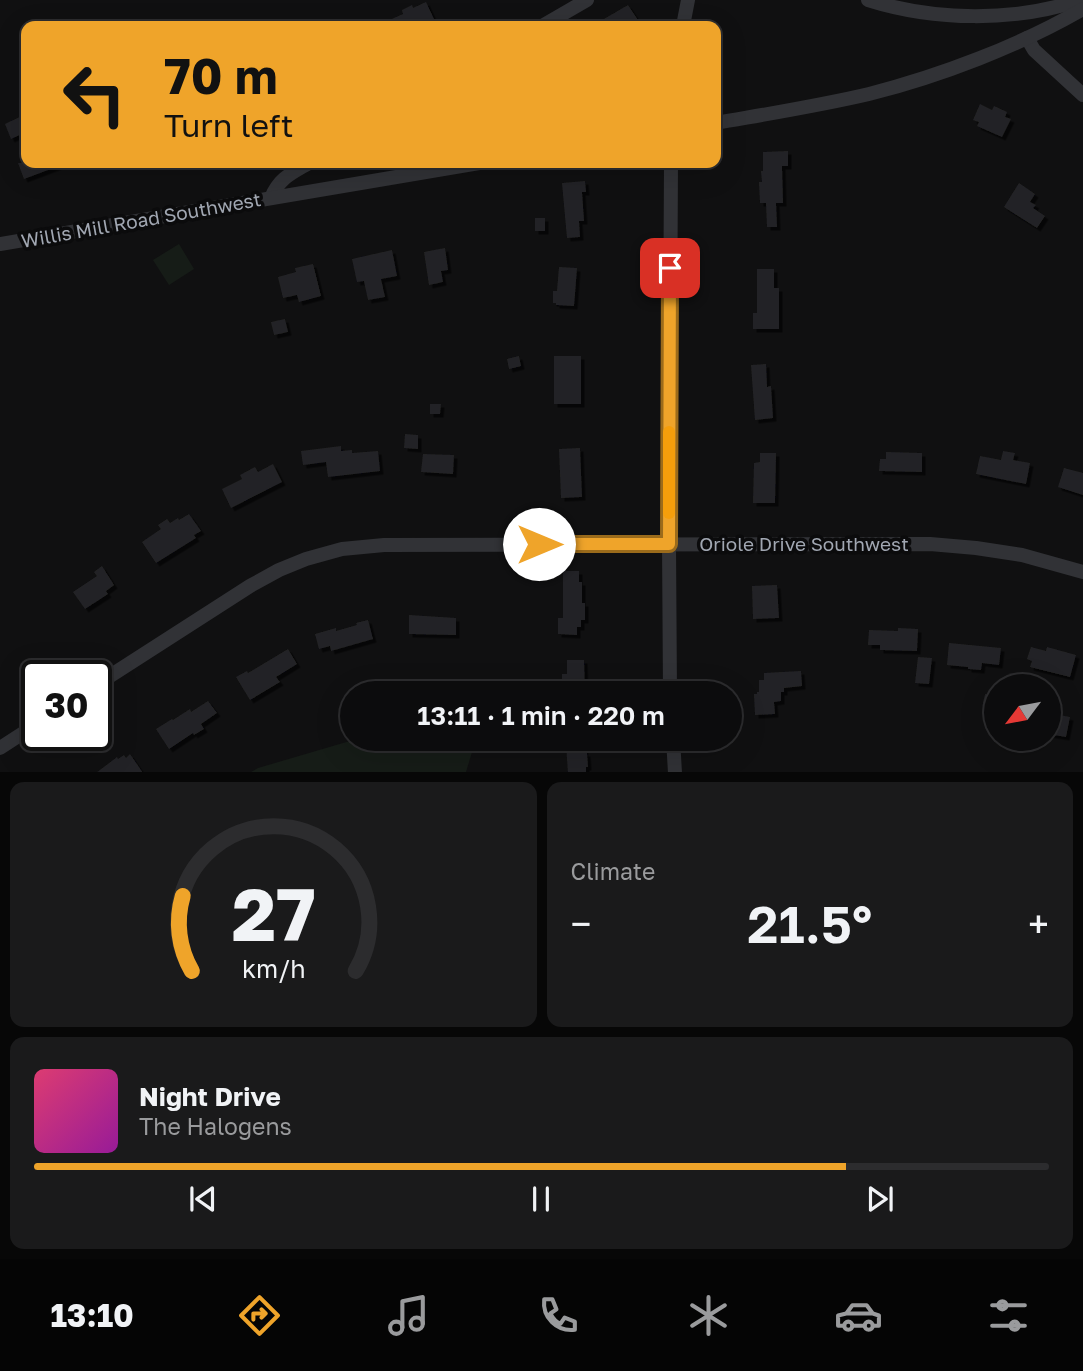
<!DOCTYPE html>
<meta charset="utf-8">
<style>
:root{--surface:#0c0c0d;--page:#1a1a1b;--text:#f1f3f6;--muted:#9a9b9d;--line:#2c2c2e;--accent:#efa42a}
body{margin:0;font-family:"Golos Text",sans-serif;background:var(--page);color:var(--text);height:100vh;display:flex;flex-direction:column;font-size:26px;white-space:nowrap}
*{box-sizing:border-box;margin:0}
p{font-size:23px;color:var(--muted)}
.icon{flex:none;width:38px;height:38px;fill:none;stroke:currentColor;stroke-width:2;stroke-linecap:round;stroke-linejoin:round}
.map{position:relative;height:772px;overflow:hidden}
.side{display:flex;flex-direction:column;gap:10px;padding:10px;background:#070707;flex:1}
.side>*{flex:none}
.top-card{position:absolute;left:21px;top:21px;width:700px;height:147px;border-radius:14px;box-shadow:0 7px 28px #0002,0 0 0 2px var(--line);background:#efa42a;color:#111;overflow:hidden}
.needle{width:46px;rotate:238deg}
.fabs{position:absolute;left:984px;top:674px;display:grid;gap:14px}
.fabs a{display:grid;place-items:center;width:77px;height:77px;border-radius:50%;background:var(--surface);box-shadow:0 7px 28px #0002,0 0 0 2px var(--line);font-size:35px}
.speed{position:absolute;left:21px;top:660px;display:flex;gap:14px;font-size:35px;font-weight:700;text-align:center}
.speed>*{display:grid;place-content:center;width:91px;height:91px;border-radius:50%;background:var(--surface);box-shadow:0 7px 28px #0002,0 0 0 2px var(--line);line-height:1}
.speed .limit{border:4px solid #111;border-radius:10px;background:#fff;color:#111}
.pin{position:absolute;display:grid;place-items:center;width:60px;height:60px;color:#fff;margin:-30px;border-radius:14px;box-shadow:0 4px 10px #0006}
.me{position:absolute;width:77px;margin:-38px;rotate:90deg;stroke-linejoin:round;filter:drop-shadow(0 0 5px #0008)}
.turn{display:flex;align-items:center;gap:24px;height:147px;padding:0 28px;font-size:32px}
.turn .icon{width:91px;height:91px;stroke-width:2.5}
.turn b{display:block;font-size:49px;line-height:60px}
.big{font-size:52px;font-weight:600;line-height:1.1}
.side .tile{flex:1;display:flex;flex-direction:column;justify-content:center;gap:10px;min-width:0;padding:0 24px;border-radius:14px;background:var(--page)}
.side .dial{align-items:center;gap:0}
.dial svg{height:182px;overflow:visible;fill:none;stroke:var(--line);stroke-width:7;stroke-linecap:round;text-anchor:middle}
.dial text{fill:var(--text);stroke:none}
.song{display:flex;align-items:center;gap:21px}
.cover{width:84px;height:84px;border-radius:10px;background:linear-gradient(135deg,hsl(340 70% 55%),hsl(300 70% 35%))}
.played{height:7px;border-radius:4px;background:linear-gradient(90deg,var(--accent) 80%,var(--line) 80%)}
.keys{display:flex;justify-content:space-around;direction:ltr}
.heat{display:flex;justify-content:space-between;align-items:center;font-size:38px;direction:ltr}
.side .tiles{flex:1;display:grid;gap:10px;grid-template-columns:1fr 1fr}
.tile:last-child{grid-column:span 2}
.trip{position:absolute;left:340px;top:681px;width:402px;height:70px;border-radius:35px;background:var(--surface);box-shadow:0 7px 28px #0002,0 0 0 2px var(--line);font-weight:600;line-height:70px;text-align:center}
.tabs{display:flex;height:112px;justify-content:space-around;align-items:center;background:#050505;color:var(--muted)}
.tabs .icon{width:49px;height:49px}
.tabs .selected{color:var(--accent)}
.tabs b{font-size:32px;color:var(--text)}
.map>svg:first-child{display:block}
.green{fill:#161c17}
.building{fill:#232325;filter:url(#shadow)}
.lines{fill:none;stroke-linecap:round;stroke-linejoin:round}
.minor{stroke:#313236;stroke-width:14}
.route-casing{stroke:#9b6b1b;stroke-width:18}
.route{stroke:#efa42a;stroke-width:12}
.slow{stroke:#f59e0b;stroke-width:12}
.labels{text-anchor:middle;stroke-width:7;stroke-linejoin:round;paint-order:stroke}
.street-label{font-size:19px;fill:#a1a7b2;stroke:#0b0b0c}
</style>
<div class="map">
<svg width="1083" height="773" viewBox="0 0 1083 773">
<defs>
<filter id="shadow"><feDropShadow dx="3.5" dy="3.5" stdDeviation="0" flood-color="#0009"/></filter>
</defs>
<rect width="100%" height="100%" fill="#101011"/>
<g class="green">
<path d="M 179,244 L 194,269 L 169,285 L 153,260 Z"/>
<path d="M 360,738 L 476,738 L 476,739 L 466,772 L 251,772 L 258,768 Z"/>
</g>
<g class="building">
<path d="M 426,2 L 434,19 L 428,22 L 430,26 L 376,26 L 403,14 L 402,10 L 412,5 L 413,8 Z"/>
<path d="M 628,5 L 638,20 L 627,26 L 592,26 Z"/>
<path d="M 980,104 L 992,110 L 994,106 L 1007,112 L 1005,117 L 1011,119 L 1002,137 L 977,126 L 979,122 L 973,120 Z"/>
<path d="M 26,114 L 26,132 L 11,139 L 5,124 Z"/>
<path d="M 788,151 L 788,166 L 782,166 L 783,203 L 776,203 L 777,227 L 767,227 L 766,203 L 760,203 L 759,182 L 762,182 L 761,171 L 763,171 L 763,152 Z"/>
<path d="M 18,163 L 64,163 L 64,164 L 24,179 Z"/>
<path d="M 585,181 L 586,192 L 582,192 L 584,221 L 579,221 L 580,237 L 567,238 L 562,183 Z"/>
<path d="M 1019,183 L 1035,194 L 1030,202 L 1036,205 L 1033,208 L 1045,216 L 1037,228 L 1004,207 Z"/>
<rect x="535" y="218" width="10" height="13"/>
<path d="M 445,248 L 448,270 L 441,271 L 443,282 L 429,285 L 424,252 Z"/>
<path d="M 392,250 L 397,276 L 381,279 L 385,297 L 368,300 L 364,281 L 357,282 L 352,259 Z"/>
<path d="M 313,264 L 321,296 L 299,302 L 297,295 L 283,298 L 278,277 L 296,272 L 295,268 Z"/>
<path d="M 559,267 L 577,268 L 574,306 L 556,305 L 556,303 L 553,303 L 553,291 L 557,291 Z"/>
<path d="M 757,269 L 774,269 L 774,288 L 779,288 L 779,329 L 753,329 L 753,313 L 757,313 Z"/>
<path d="M 285,319 L 288,332 L 274,335 L 271,322 Z"/>
<path d="M 519,356 L 521,366 L 509,369 L 507,359 Z"/>
<rect x="554" y="356" width="27" height="48"/>
<path d="M 766,364 L 767,387 L 771,386 L 773,418 L 755,420 L 751,365 Z"/>
<path d="M 430,404 L 441,404 L 440,414 L 430,414 Z"/>
<path d="M 405,434 L 418,435 L 418,449 L 404,448 Z"/>
<path d="M 341,446 L 341,451 L 352,450 L 352,453 L 378,451 L 380,471 L 328,477 L 326,462 L 303,465 L 301,451 Z"/>
<path d="M 580,448 L 582,497 L 561,498 L 559,449 Z"/>
<path d="M 1003,451 L 1015,453 L 1013,460 L 1030,463 L 1026,484 L 976,474 L 980,456 L 1001,460 Z"/>
<path d="M 886,452 L 922,453 L 922,472 L 879,471 L 880,459 L 886,459 Z"/>
<path d="M 760,453 L 776,453 L 775,503 L 753,503 L 754,463 L 760,462 Z"/>
<path d="M 423,454 L 454,455 L 453,474 L 421,472 Z"/>
<path d="M 273,464 L 282,482 L 231,508 L 222,489 L 242,479 L 240,475 L 255,467 L 258,472 Z"/>
<path d="M 1064,468 L 1083,473 L 1083,495 L 1058,487 Z"/>
<path d="M 189,514 L 201,531 L 194,535 L 196,538 L 156,563 L 142,542 L 161,529 L 158,525 L 167,519 L 170,523 L 178,518 L 179,520 Z"/>
<path d="M 102,566 L 114,585 L 106,591 L 108,594 L 85,609 L 73,592 L 97,576 L 94,572 Z"/>
<path d="M 563,571 L 579,571 L 579,582 L 582,582 L 582,603 L 585,603 L 585,620 L 581,620 L 581,627 L 577,627 L 577,635 L 558,634 L 558,618 L 563,618 Z"/>
<path d="M 777,585 L 779,618 L 753,619 L 752,586 Z"/>
<path d="M 409,615 L 456,618 L 456,635 L 409,634 Z"/>
<path d="M 368,620 L 373,639 L 331,651 L 330,646 L 319,649 L 315,634 L 336,628 L 336,631 L 357,625 L 356,623 Z"/>
<path d="M 898,628 L 918,629 L 917,651 L 880,650 L 880,645 L 868,645 L 869,630 L 898,631 Z"/>
<path d="M 949,643 L 1001,648 L 999,665 L 982,663 L 981,670 L 968,669 L 968,667 L 947,665 Z"/>
<path d="M 1031,647 L 1046,651 L 1047,647 L 1076,655 L 1070,677 L 1030,667 L 1032,661 L 1027,659 Z"/>
<path d="M 288,649 L 297,664 L 276,677 L 280,682 L 250,700 L 236,677 L 247,671 L 248,673 Z"/>
<path d="M 918,657 L 932,658 L 929,684 L 915,683 Z"/>
<path d="M 567,660 L 584,660 L 585,693 L 557,693 L 557,681 L 562,681 L 562,674 L 567,674 Z"/>
<path d="M 801,671 L 802,686 L 784,688 L 784,692 L 781,692 L 781,701 L 774,702 L 775,714 L 755,715 L 754,694 L 757,694 L 757,692 L 759,692 L 759,680 L 764,680 L 764,673 Z"/>
<path d="M 985,694 L 996,696 L 996,706 L 983,703 Z"/>
<path d="M 208,701 L 217,713 L 201,724 L 204,729 L 194,735 L 193,733 L 169,749 L 156,729 L 172,719 L 173,720 L 190,709 L 191,712 Z"/>
<path d="M 1048,713 L 1070,717 L 1066,737 L 1048,734 Z"/>
<path d="M 584,743 L 585,753 L 587,753 L 588,767 L 586,767 L 586,773 L 568,773 L 566,744 Z"/>
<path d="M 130,754 L 143,773 L 96,773 L 117,757 L 118,759 L 124,755 L 126,758 Z"/>
</g>
<g class="lines">
<g class="minor">
<path d="M 868,0 C 935,21 1014,22 1080,0"/>
<path d="M 542,26 L 587,0"/>
<path d="M 683,26 L 688,0"/>
<path d="M 1027,38 L 1034,50 L 1083,95"/>
<path d="M 716,123 C 767,114 818,106 869,94 C 940,76 1019,46 1083,9"/>
<path d="M 271,198 C 279,178 292,173 309,163"/>
<path d="M 0,244 L 479,163"/>
<path d="M 96,685 L 250,586 L 279,570 L 306,559 L 342,549 L 384,545 L 930,544 L 976,548 L 1022,555 L 1083,572"/>
<path d="M 670,693 L 669,544 L 671,163"/>
<path d="M 673,738 L 675,773"/>
<path d="M 0,748 L 37,724"/>
</g>
</g>
<g class="lines">
<defs>
<path id="route" d="M 539,544 L 669,544 L 670,268"/>
</defs>
<use href="#route" class="route-casing"/>
<use href="#route" class="route"/>
<path class="slow" d="M 669,513 L 669,432"/>
</g>
<g class="labels">
<g class="street-label">
<text transform="translate(141 220) rotate(-10)" y="7">Willis Mill Road Southwest</text>
<text x="804" y="551">Oriole Drive Southwest</text>
</g>
</g>
</svg>
<div class="fabs">
<a><svg class="needle" viewBox="-14 -14 28 28"><path d="M0-13l5 13h-10z" fill="#e53935"/><path d="M0 13l5-13h-10z" fill="#9a9b9d"/></svg></a>
</div>
<div class="speed"><div class="limit">30</div></div>
<div class="pin" style="left:670px;top:268px;background:#d93025"><svg class="icon" aria-label="arrive" viewBox="0 0 24 24"><path d="M6 21V4h12l-3 4 3 4H6"/></svg></div>
<svg class="me" style="left:539px;top:544px" viewBox="-20 -20 40 40"><circle r="19" fill="#fff"/><path d="M0-13L10 11 0 6-10 11z" fill="#efa42a"/></svg>
<div class="trip">13:11 · 1 min · 220 m</div>
<div class="top-card">
<div class="turn"><svg class="icon" aria-label="left" viewBox="0 0 24 24"><path d="M17 20v-9H6M10 6l-5 5 5 5"/></svg><div><b>70 m</b>Turn left</div></div>
</div>
</div>
<section class="side">
<div class="tiles">
<div class="tile dial"><svg viewBox="0 0 100 80">
<path d="M14 69A42 42 0 1 1 86 69"/>
<path d="M14 69A42 42 0 0 1 10 36" stroke="#efa42a"/>
<text x="50" y="56" font-size="32" font-weight="700">27</text>
<text x="50" y="72" font-size="11">km/h</text>
</svg></div>
<div class="tile"><p>Climate</p>
<div class="heat"><a>−</a><b class="big">21.5°</b><a>+</a></div>
</div>
<div class="tile">
<div class="song"><i class="cover"></i><div><b>Night Drive</b><p>The Halogens</p></div></div>
<div class="played"></div>
<div class="keys"><svg class="icon" aria-label="previous" viewBox="0 0 24 24"><path d="M18 5L8 12l10 7zM5 5v14"/></svg><svg class="icon" aria-label="pause" viewBox="0 0 24 24"><path d="M8 5v14M16 5v14"/></svg><svg class="icon" aria-label="next" viewBox="0 0 24 24"><path d="M6 5l10 7-10 7zM19 5v14"/></svg></div>
</div>
</div>
</section>
<nav class="tabs">
<b>13:10</b>
<svg class="icon selected" aria-label="directions" viewBox="0 0 24 24"><path d="M12 3l9 9-9 9-9-9zM9 14v-3h6M13 9l2 2-2 2"/></svg>
<svg class="icon" aria-label="music" viewBox="0 0 24 24"><path d="M9 18V5l10-2v13"/><circle cx="6" cy="18" r="3"/><circle cx="16" cy="16" r="3"/></svg>
<svg class="icon" aria-label="phone" viewBox="0 0 24 24"><path d="M5 4h4l2 5-3 2q2 4 5 5l2-3 5 2v4C11 20 4 13 5 4z"/></svg>
<svg class="icon" aria-label="climate" viewBox="0 0 24 24"><path d="M12 3v18M4 7l16 10M4 17L20 7"/></svg>
<svg class="icon" aria-label="car" viewBox="0 0 24 24"><path d="M5 17H2v-5l4-1 3-4h7l3 4 3 1v5h-3M9 17h6M6 11h13"/><circle cx="7" cy="17" r="2"/><circle cx="17" cy="17" r="2"/></svg>
<svg class="icon" aria-label="filters" viewBox="0 0 24 24"><path d="M4 7h16M4 17h16"/><circle cx="9" cy="7" r="2"/><circle cx="15" cy="17" r="2"/></svg>
</nav>
